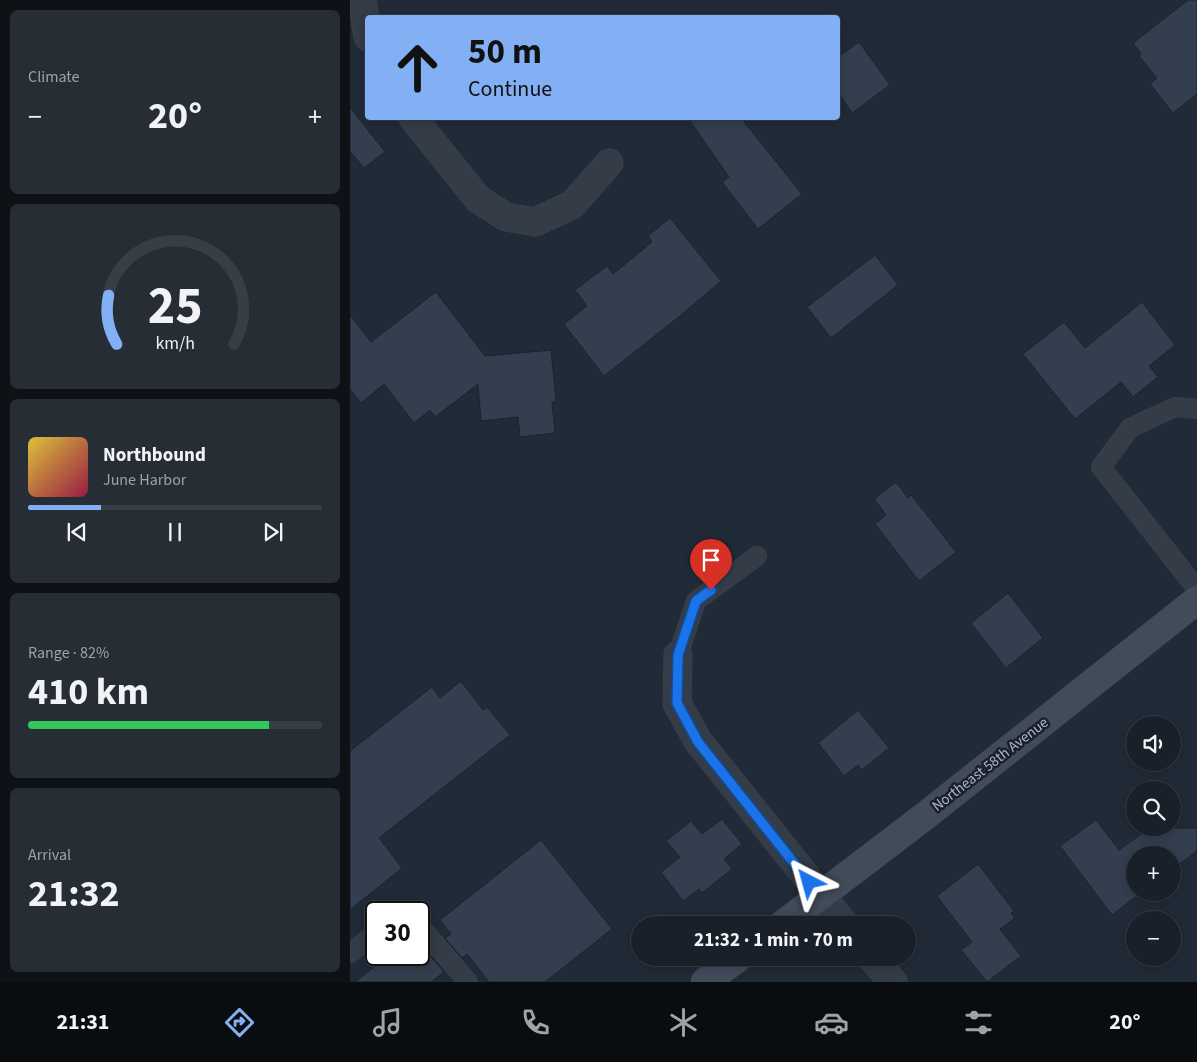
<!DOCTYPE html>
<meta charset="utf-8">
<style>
:root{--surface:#192029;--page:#262d35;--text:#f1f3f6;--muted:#9fa3a8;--line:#373e46;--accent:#83b0f5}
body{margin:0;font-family:"Source Sans 3",sans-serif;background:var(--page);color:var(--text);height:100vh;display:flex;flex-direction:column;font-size:19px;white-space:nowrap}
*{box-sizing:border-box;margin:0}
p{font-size:16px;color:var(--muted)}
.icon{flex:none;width:28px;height:28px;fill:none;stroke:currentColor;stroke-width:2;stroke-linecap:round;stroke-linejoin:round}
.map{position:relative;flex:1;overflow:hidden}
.drawer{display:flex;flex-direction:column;gap:10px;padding:10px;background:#0e1217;width:350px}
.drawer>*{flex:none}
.guide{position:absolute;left:15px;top:15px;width:475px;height:105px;border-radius:5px;box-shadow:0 2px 12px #0003,0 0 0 1px var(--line);background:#83b0f5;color:#111;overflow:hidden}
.controls{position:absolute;left:776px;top:716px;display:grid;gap:10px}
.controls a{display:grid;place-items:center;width:55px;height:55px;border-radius:50%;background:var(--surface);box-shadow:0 2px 12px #0003,0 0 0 1px var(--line);font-size:25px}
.speed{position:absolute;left:15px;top:901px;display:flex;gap:10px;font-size:25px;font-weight:700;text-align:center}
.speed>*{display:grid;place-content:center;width:65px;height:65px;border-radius:50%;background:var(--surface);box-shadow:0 2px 12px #0003,0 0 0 1px var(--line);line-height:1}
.speed .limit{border:2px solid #111;border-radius:8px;background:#fff;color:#111}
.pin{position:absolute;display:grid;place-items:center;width:42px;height:42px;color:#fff;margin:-51px -21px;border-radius:50% 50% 50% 0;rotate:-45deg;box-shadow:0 0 5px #0007}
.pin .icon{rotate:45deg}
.me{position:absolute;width:55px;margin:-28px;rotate:321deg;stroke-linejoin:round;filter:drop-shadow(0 0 4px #0008)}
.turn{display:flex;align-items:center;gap:18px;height:105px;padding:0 20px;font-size:22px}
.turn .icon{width:65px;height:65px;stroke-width:2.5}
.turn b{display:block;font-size:35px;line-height:42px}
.big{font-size:38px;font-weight:700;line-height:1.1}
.drawer .card{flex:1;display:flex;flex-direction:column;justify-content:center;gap:8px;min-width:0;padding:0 18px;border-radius:8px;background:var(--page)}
.drawer .dial{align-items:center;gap:0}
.dial svg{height:130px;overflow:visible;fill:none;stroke:var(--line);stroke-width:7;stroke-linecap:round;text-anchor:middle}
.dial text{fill:var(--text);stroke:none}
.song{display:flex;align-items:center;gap:15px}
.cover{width:60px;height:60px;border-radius:8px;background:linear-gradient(135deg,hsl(50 70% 55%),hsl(340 70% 35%))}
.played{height:5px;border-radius:2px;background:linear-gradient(90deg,var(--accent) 25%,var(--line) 25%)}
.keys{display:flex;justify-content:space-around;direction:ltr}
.heat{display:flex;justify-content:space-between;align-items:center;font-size:28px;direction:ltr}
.charge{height:8px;border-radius:4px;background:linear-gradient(90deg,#34c759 82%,var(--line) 0)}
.trip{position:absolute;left:281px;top:916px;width:285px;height:50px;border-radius:25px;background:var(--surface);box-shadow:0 2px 12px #0003,0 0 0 1px var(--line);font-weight:700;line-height:50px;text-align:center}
.tabs{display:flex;height:80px;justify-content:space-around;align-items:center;background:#0a0d10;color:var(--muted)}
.tabs .icon{width:35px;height:35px}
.tabs .current{color:var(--accent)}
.tabs b{font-size:22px;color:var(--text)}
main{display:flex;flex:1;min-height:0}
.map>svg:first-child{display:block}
.building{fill:#333e4e;stroke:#1c232e}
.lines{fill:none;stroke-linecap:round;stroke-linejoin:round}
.lane-casing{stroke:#3d4551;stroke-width:20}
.street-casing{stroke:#3d4551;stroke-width:29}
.secondary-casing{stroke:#3d4551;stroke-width:29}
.lane{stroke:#343c47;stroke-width:19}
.street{stroke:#343c47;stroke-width:28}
.secondary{stroke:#424b5a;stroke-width:28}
.route-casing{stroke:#114b97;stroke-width:12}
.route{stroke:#1a73e8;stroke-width:9}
.labels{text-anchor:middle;stroke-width:5;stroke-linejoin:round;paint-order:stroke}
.street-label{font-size:15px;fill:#aeb7c4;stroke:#1a212c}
</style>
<main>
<section class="drawer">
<div class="card"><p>Climate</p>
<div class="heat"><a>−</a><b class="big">20°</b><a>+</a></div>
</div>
<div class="card dial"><svg viewBox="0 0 100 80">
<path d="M14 69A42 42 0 1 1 86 69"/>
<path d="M14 69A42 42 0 0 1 9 39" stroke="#83b0f5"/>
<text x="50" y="56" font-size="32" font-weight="700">25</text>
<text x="50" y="72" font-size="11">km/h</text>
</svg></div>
<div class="card">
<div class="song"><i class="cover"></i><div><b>Northbound</b><p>June Harbor</p></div></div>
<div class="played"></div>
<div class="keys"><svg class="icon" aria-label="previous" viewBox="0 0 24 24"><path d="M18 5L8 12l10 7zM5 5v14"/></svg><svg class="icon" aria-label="pause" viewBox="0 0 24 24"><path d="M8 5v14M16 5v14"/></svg><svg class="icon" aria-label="next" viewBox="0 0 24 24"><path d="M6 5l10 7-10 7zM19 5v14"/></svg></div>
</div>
<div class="card"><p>Range · 82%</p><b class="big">410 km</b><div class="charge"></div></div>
<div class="card"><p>Arrival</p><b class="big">21:32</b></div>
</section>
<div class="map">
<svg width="847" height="982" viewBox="0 0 847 982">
<rect width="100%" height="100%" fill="#212a37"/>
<g class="building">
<path d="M 838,0 L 847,0 L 847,94 L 823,113 L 800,84 L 807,78 L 789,56 L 791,54 L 783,43 Z"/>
<path d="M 509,42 L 540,85 L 502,113 L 488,92 L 488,57 Z"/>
<path d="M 0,107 L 35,152 L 14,168 L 0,151 Z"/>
<path d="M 338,118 L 391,118 L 452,194 L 408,229 L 372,182 L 379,177 Z"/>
<path d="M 320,218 L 371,281 L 330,316 L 254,376 L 214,324 L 237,306 L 225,290 L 257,266 L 263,274 L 302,242 L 298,236 Z"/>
<path d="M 525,255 L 548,285 L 481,338 L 457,307 Z"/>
<path d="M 86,292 L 135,356 L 201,350 L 206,401 L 202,402 L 205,433 L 170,437 L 168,417 L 131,421 L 128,384 L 85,417 L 80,410 L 64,423 L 34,384 L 11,403 L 0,389 L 0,315 L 21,342 Z"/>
<path d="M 792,302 L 825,345 L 799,366 L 808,377 L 783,397 L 771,382 L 725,419 L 673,354 L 714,322 L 735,348 Z"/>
<path d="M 546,482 L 558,498 L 561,495 L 606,552 L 569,581 L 525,524 L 536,515 L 524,499 Z"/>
<path d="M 658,593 L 693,638 L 656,668 L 621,623 Z"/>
<path d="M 111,681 L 133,710 L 137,707 L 160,735 L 29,838 L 52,868 L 0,910 L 0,751 L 82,687 L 90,698 Z"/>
<path d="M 508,710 L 539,748 L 512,770 L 508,765 L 494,776 L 468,743 Z"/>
<path d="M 372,819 L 392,844 L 374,859 L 382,869 L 352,893 L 349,889 L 333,901 L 311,872 L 330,857 L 316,841 L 341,821 L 352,834 Z"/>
<path d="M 746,820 L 769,850 L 800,828 L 847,828 L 847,851 L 822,870 L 822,855 L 785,855 L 785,892 L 792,892 L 762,915 L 710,846 Z"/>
<path d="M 191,840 L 262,929 L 195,982 L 139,982 L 117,954 L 112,958 L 95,938 L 101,934 L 90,920 Z"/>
<path d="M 628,864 L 664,911 L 661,913 L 665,918 L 650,929 L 671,956 L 637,982 L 611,950 L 622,942 L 587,896 Z"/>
<path d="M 77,952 L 94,972 L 81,982 L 5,982 L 39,955 L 73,955 Z"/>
</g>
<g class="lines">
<defs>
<g id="lane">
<path d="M 847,409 L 825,407 L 780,428 L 751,467 L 847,589"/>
<path d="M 328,655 L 346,601 L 407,556"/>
<path d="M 69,925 L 118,982"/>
<path d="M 0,953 L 26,933"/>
</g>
<g id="street">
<path d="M 12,0 L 18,37"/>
<path d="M 63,118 L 128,199 L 156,217 L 185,222 L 222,205 L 259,163"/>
<path d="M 328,655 L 327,703 L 348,741 L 495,925"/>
<path d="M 522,958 L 543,982"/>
</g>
<g id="secondary">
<path d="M 432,925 L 575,816 L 847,600"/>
<path d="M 355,982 L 388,958"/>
</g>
</defs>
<use href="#lane" class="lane-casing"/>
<use href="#street" class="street-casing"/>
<use href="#secondary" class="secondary-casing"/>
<use href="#lane" class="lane"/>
<use href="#street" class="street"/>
<use href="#secondary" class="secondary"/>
</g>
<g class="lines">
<defs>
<path id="route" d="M 361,590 L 346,601 L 328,655 L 327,703 L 348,742 L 459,882"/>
</defs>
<use href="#route" class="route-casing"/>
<use href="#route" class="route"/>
</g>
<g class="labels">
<g class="street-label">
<text transform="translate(640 764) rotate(-38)" y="5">Northeast 58th Avenue</text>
</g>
</g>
</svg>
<div class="controls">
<a><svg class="icon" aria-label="sound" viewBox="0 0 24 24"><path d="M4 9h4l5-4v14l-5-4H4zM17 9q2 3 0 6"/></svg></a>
<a><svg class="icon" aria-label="search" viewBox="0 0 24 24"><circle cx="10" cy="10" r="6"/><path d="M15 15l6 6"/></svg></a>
<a>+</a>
<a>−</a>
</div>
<div class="speed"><div class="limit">30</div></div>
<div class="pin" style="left:361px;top:590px;background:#d93025"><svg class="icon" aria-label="arrive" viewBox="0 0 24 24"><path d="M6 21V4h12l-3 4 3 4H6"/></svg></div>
<svg class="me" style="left:459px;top:882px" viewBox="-20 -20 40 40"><path d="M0-17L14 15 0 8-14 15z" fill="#1a73e8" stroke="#fff" stroke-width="4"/></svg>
<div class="trip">21:32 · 1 min · 70 m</div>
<div class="guide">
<div class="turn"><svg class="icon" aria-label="ahead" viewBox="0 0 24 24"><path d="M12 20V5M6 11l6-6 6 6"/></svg><div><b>50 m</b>Continue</div></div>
</div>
</div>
</main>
<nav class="tabs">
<b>21:31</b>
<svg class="icon current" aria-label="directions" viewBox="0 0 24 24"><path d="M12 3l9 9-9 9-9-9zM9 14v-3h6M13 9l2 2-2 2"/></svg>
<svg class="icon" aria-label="music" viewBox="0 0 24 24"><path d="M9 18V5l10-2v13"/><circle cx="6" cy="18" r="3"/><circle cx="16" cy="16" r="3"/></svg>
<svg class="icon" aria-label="phone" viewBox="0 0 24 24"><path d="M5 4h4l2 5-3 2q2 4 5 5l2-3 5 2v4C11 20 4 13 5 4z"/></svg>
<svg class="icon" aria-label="climate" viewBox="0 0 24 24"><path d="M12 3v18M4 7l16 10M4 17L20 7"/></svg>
<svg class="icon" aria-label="car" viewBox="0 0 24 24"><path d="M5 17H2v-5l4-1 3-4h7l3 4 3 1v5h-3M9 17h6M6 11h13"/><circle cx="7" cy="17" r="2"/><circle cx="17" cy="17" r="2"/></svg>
<svg class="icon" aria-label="filters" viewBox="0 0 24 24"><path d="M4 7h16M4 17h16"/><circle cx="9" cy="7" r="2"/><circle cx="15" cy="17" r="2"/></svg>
<b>20°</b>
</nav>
